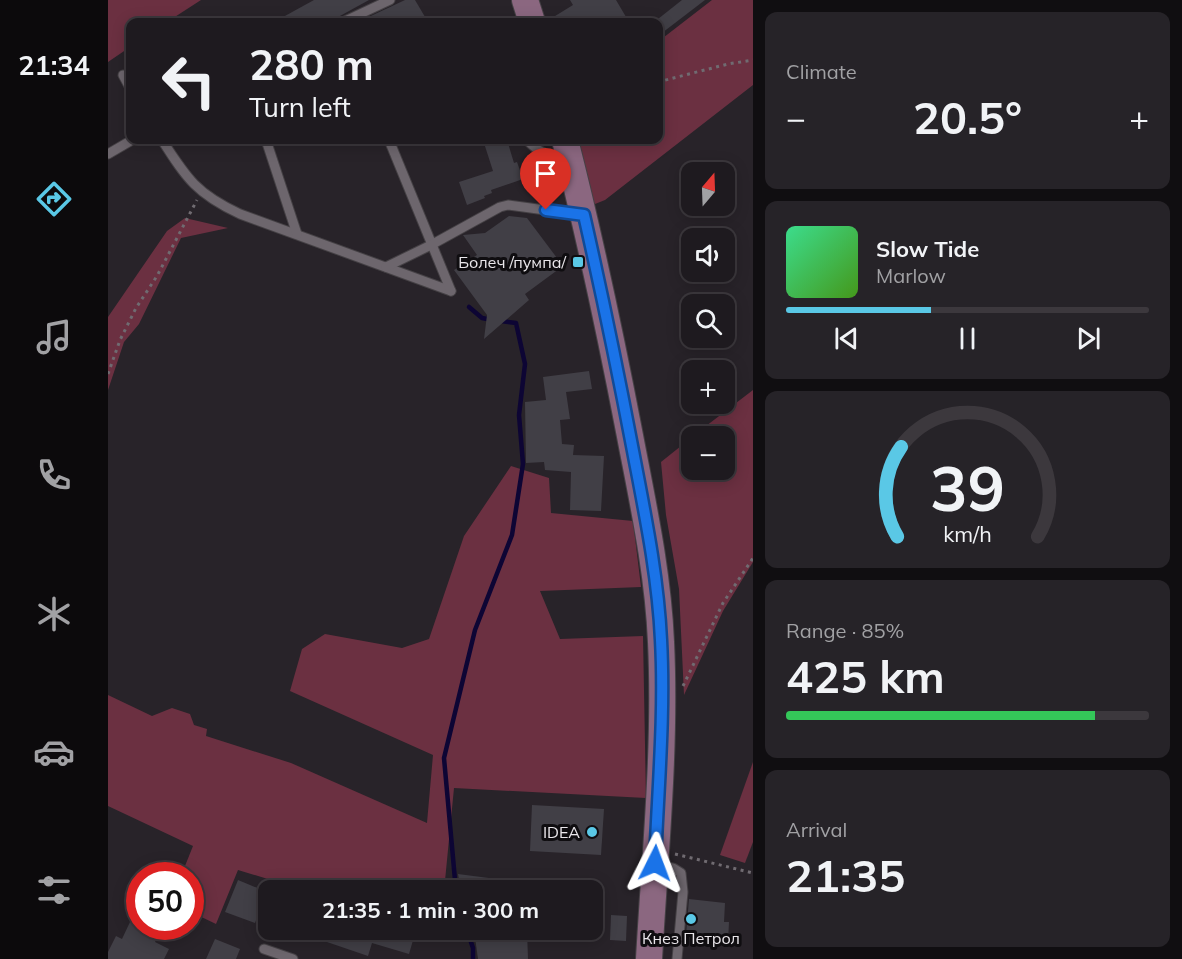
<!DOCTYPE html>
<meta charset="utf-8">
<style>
:root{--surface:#1e1a1f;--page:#262328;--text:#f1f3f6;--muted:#a1a1a4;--line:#3c383d;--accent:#5ac8e6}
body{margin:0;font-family:Mulish,sans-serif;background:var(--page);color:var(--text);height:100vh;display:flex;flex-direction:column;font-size:22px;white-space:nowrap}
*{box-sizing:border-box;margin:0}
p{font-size:20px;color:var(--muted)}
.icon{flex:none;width:33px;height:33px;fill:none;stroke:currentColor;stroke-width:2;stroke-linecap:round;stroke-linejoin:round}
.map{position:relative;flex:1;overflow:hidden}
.details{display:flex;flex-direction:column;gap:12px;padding:12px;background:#100e11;width:429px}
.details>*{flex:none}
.top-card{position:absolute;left:18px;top:18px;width:537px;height:126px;border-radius:12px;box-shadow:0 3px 15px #0003,0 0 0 2px var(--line);background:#1e1a1f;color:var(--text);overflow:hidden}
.needle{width:39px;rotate:19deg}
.controls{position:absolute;left:573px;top:162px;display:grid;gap:12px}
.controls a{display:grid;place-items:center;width:54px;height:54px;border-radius:12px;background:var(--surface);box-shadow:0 3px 15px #0003,0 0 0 2px var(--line);font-size:30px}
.speed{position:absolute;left:18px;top:862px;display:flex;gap:12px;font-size:30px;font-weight:700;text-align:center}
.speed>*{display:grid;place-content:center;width:78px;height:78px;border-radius:50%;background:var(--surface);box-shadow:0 3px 15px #0003,0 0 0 2px var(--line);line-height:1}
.speed .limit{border:9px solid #d22;background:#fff;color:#111}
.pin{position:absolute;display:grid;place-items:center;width:51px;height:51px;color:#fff;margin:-62px -26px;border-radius:50% 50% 50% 0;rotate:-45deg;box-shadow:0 0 6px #0007}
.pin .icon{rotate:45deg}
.me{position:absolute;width:66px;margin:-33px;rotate:3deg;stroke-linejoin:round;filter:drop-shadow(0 0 4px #0008)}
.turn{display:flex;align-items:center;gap:21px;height:126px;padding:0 24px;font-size:27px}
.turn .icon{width:78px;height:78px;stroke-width:2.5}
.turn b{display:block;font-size:42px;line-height:51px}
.big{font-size:45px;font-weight:700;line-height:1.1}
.details .widget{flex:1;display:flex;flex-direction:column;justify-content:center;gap:9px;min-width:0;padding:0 21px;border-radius:12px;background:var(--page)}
.details .dial{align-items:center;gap:0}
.dial svg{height:156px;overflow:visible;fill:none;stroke:var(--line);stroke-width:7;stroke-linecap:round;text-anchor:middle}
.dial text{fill:var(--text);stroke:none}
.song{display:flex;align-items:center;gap:18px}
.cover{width:72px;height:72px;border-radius:9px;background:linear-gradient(135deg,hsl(150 70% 55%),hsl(100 70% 35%))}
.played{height:6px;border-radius:3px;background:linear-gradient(90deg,var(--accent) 40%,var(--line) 40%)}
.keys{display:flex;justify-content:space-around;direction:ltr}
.heat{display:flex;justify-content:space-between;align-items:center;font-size:33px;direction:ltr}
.charge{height:9px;border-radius:4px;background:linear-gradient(90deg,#34c759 85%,var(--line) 0)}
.trip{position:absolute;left:150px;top:880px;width:345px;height:60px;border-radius:12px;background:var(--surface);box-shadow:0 3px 15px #0003,0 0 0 2px var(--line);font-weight:700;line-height:60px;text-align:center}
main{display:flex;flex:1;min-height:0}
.tabs{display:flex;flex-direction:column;width:108px;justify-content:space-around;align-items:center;background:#0c0a0c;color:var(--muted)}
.tabs .icon{width:42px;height:42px}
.tabs .current{color:var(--accent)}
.tabs b{font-size:27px;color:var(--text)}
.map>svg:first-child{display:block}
.green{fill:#6b3041}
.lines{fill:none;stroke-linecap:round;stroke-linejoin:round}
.stream{stroke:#0d0534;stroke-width:4.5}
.building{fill:#413f46}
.lane-casing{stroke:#454145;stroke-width:11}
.secondary-casing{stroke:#454145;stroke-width:28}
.path{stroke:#706b71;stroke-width:3;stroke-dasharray:3 4.5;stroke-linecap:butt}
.lane{stroke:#6d666d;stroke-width:9}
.secondary{stroke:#8b6780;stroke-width:26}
.route-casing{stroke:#114b97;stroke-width:15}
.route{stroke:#1a73e8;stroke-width:10}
.poi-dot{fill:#5ac8e6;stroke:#0f0d10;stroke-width:2}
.labels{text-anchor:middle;stroke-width:6;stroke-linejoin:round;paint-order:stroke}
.poi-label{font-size:16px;fill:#eae7eb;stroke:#0f0d10;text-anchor:end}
</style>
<main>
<nav class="tabs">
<b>21:34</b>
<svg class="icon current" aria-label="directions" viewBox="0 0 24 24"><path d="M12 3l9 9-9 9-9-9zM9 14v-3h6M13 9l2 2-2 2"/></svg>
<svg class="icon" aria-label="music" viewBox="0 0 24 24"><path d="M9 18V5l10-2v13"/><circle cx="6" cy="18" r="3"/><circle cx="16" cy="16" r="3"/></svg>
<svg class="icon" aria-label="phone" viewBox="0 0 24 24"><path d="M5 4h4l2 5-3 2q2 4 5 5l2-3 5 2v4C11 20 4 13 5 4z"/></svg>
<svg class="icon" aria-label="climate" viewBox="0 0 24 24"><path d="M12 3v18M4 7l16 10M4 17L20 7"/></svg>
<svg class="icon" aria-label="car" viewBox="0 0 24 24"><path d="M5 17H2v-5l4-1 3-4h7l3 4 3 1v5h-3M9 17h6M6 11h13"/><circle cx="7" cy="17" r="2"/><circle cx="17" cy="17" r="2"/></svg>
<svg class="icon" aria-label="filters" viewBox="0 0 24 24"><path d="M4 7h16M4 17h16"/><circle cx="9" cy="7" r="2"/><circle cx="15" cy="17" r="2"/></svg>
</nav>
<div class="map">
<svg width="645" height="959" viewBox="0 0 645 959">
<rect width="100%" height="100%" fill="#282329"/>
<g class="green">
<path d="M 0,0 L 93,0 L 59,22 L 22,22 L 22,47 L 0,62 Z"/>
<path d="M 604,0 L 645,0 L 645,85 L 497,200 L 482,206 L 464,140 L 550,140 L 551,41 Z"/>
<path d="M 77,218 L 120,228 L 73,238 L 31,324 L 16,342 L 0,390 L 0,317 L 59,231 Z"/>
<path d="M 645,390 L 645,562 L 615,611 L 576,695 L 571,589 L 558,515 L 553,462 L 583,438 L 584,470 L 616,470 L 616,436 L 585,436 Z"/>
<path d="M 403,466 L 441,478 L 443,513 L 525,521 L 533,587 L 432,591 L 452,639 L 535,636 L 538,798 L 346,788 L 336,891 L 199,891 L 130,870 L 108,924 L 83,912 L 82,876 L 73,876 L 85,846 L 0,806 L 0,695 L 44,716 L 64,708 L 82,714 L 86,725 L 99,729 L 98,736 L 183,763 L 319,823 L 325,755 L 182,691 L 194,649 L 217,634 L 294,648 L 321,639 L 356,536 Z"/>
<path d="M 645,762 L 645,842 L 637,863 L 612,855 Z"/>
</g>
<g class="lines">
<g class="stream">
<path d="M 361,307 L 374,318 L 384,320"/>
<path d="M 348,891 L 336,758 L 367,630 L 404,535 L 415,464 L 411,415 L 417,364 L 408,323 L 393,321"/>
<path d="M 359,930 L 365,948 L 365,959"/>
</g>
</g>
<g class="building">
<path d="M 206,0 L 261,0 L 221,22 L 166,22 Z"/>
<path d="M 297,0 L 307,0 L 320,22 L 250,22 Z"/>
<path d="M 462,0 L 508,0 L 521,22 L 439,22 L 439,21 L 465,5 Z"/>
<path d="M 574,0 L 597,0 L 550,36 L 550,19 Z"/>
<path d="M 375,140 L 399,140 L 406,163 L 409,162 L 415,179 L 383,190 L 384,193 L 376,196 L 377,198 L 359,205 L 351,182 L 385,171 Z"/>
<path d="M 401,216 L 419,218 L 455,266 L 417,294 L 421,300 L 376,339 L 379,315 L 346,270 L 369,255 L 355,235 L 377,233 Z"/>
<path d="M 481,371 L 484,389 L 458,392 L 462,419 L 452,420 L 454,444 L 466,445 L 465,455 L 496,456 L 493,511 L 462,510 L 463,472 L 437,470 L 436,462 L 418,463 L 417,402 L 438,400 L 435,377 Z"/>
<path d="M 424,805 L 496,809 L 493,855 L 422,851 Z"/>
<path d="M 350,874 L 419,883 L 419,891 L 353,891 Z"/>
<path d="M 130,880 L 159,892 L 147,923 L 117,912 Z"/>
<path d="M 581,899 L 617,903 L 616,922 L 621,922 L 620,942 L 600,940 L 600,937 L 578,935 Z"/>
<path d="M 503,915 L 519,916 L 518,941 L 502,940 Z"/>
<path d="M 22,922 L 50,936 L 47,942 L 61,949 L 56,959 L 0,959 L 0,952 L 8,936 L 14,939 Z"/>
<path d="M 223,930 L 308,930 L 301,954 L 264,943 L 260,956 L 219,942 Z"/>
<path d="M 366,930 L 419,930 L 420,959 L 370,959 Z"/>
<path d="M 107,939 L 132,949 L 128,959 L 98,959 Z"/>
</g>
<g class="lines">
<defs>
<g id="lane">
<path d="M 235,22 L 282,0"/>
<path d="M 15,75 L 22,88"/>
<path d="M 54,140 C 79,179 89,194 132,214 L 343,291"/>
<path d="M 158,140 L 189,234"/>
<path d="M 281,140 L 343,291"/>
<path d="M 419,140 C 429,151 442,158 458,159"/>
<path d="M 0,154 L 24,140"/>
<path d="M 278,267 L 323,245 L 392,207 L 400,205 L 474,215"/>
<path d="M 549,864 L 565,868 L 573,873 L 575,892 L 569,959"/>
<path d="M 156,949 L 185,959"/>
</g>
<g id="secondary">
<path d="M 417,0 L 424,22"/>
<path d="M 457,140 C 482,238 503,337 522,436 C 535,504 550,572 553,642 C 558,747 547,854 541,959"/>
</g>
</defs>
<use href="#lane" class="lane-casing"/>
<use href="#secondary" class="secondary-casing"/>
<g class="path">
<path d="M 550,82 L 620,64 L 645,60"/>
<path d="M 0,374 L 12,340 L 28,308 L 49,276 L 89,200"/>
<path d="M 575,686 L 615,603 L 645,558"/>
<path d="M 567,854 L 645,873"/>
</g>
<use href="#lane" class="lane"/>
<use href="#secondary" class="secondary"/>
</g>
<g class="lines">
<defs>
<path id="route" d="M 438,210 L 476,215 C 494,294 510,372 525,451 C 537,514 550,576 553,640 C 557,714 550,789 547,863"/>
</defs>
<use href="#route" class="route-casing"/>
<use href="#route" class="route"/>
</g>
<g class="poi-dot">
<rect x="464" y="256" width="12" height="12" rx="3"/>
<circle cx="484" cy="832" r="6"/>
<circle cx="583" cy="919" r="6"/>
</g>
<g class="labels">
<g class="poi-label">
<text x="458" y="268">Болеч /пумпа/</text>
<text x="472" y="838">IDEA</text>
<text x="583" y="944" text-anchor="middle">Кнез Петрол</text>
</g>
</g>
</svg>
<div class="controls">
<a><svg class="needle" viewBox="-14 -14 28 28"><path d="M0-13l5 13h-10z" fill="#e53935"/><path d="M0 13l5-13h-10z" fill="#a1a1a4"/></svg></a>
<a><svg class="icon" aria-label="sound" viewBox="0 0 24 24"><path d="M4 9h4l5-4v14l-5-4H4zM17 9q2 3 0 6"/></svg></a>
<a><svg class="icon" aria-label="search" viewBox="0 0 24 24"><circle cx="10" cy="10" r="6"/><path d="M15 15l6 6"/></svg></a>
<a>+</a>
<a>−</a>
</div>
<div class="speed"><div class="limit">50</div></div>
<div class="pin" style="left:438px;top:210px;background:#d93025"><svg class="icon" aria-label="arrive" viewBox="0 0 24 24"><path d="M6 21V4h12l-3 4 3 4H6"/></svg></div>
<svg class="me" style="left:547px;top:863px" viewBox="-20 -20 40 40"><path d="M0-17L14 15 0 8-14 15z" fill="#1a73e8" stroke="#fff" stroke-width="4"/></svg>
<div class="trip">21:35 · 1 min · 300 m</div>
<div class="top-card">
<div class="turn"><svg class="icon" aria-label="left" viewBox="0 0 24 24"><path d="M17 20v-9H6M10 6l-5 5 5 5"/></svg><div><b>280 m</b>Turn left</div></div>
</div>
</div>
<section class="details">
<div class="widget"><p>Climate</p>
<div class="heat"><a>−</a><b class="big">20.5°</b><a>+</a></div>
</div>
<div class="widget">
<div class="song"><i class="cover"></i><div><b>Slow Tide</b><p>Marlow</p></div></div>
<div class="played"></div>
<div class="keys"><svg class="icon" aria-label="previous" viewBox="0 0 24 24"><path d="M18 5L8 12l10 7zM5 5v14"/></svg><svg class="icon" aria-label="pause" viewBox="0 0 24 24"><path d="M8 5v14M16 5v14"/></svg><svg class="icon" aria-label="next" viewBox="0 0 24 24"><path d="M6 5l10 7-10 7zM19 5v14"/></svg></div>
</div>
<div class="widget dial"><svg viewBox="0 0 100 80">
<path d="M14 69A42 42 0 1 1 86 69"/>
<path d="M14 69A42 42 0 0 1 16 23" stroke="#5ac8e6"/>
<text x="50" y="56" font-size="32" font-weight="700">39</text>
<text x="50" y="72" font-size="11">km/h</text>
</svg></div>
<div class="widget"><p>Range · 85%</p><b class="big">425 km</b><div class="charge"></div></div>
<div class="widget"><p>Arrival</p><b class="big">21:35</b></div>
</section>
</main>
